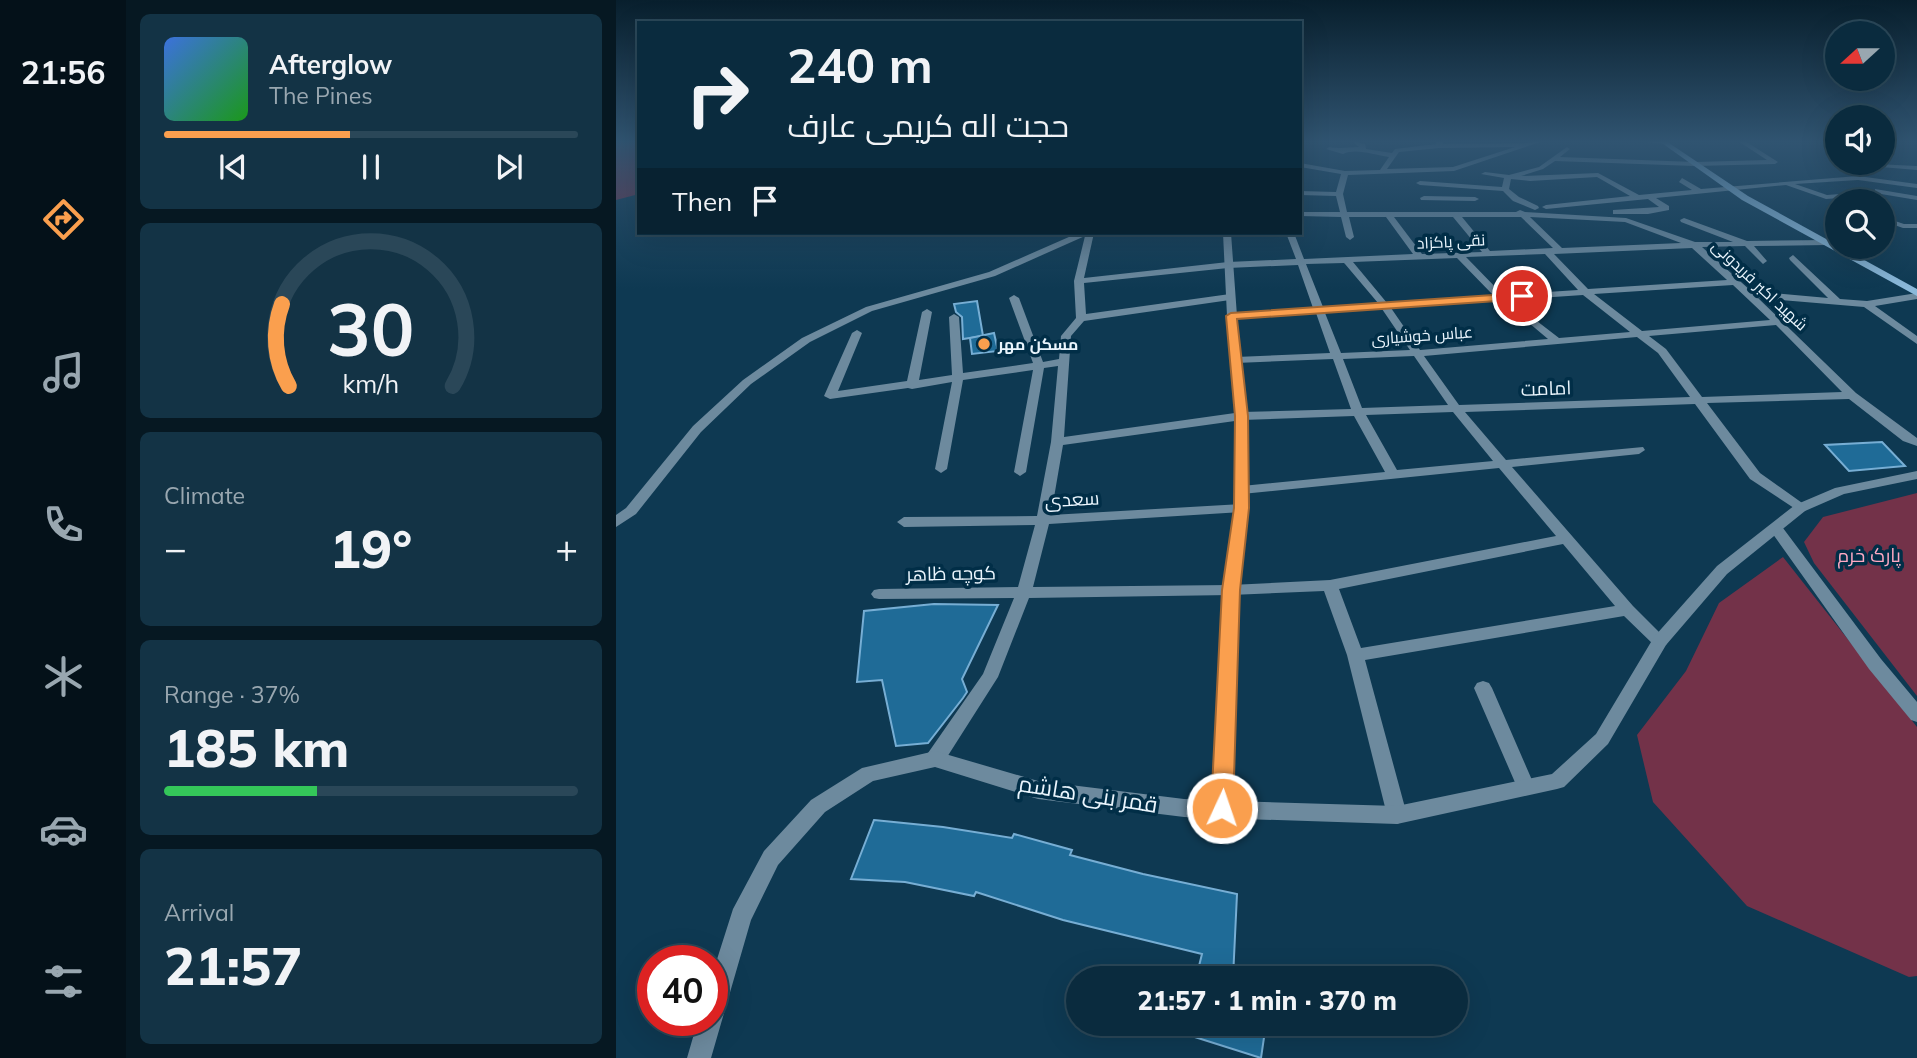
<!DOCTYPE html>
<meta charset="utf-8">
<style>
:root{--surface:#0a2b3e;--page:#133345;--text:#f1f3f6;--muted:#99a7b0;--line:#2a4758;--accent:#fa9f4e}
body{margin:0;font-family:Mulish,Cairo,sans-serif;background:var(--page);color:var(--text);height:100vh;display:flex;flex-direction:column;font-size:26px;white-space:nowrap}
*{box-sizing:border-box;margin:0}
p{font-size:23px;color:var(--muted)}
.icon{flex:none;width:38px;height:38px;fill:none;stroke:currentColor;stroke-width:2;stroke-linecap:round;stroke-linejoin:round}
.map{position:relative;flex:1;overflow:hidden}
.details{display:flex;flex-direction:column;gap:14px;padding:14px;background:#061822;width:490px}
.details>*{flex:none}
.hud{position:absolute;left:21px;top:21px;width:665px;height:214px;border-radius:0px;box-shadow:0 7px 28px #0002,0 0 0 2px var(--line);background:#0a2b3e;color:var(--text);overflow:hidden}
.needle{width:46px;rotate:249deg}
.buttons{position:absolute;left:1209px;top:21px;display:grid;gap:14px}
.buttons a{display:grid;place-items:center;width:70px;height:70px;border-radius:50%;background:var(--surface);box-shadow:0 7px 28px #0002,0 0 0 2px var(--line);font-size:35px}
.speed{position:absolute;left:21px;top:945px;display:flex;gap:14px;font-size:35px;font-weight:700;text-align:center}
.speed>*{display:grid;place-content:center;width:91px;height:91px;border-radius:50%;background:var(--surface);box-shadow:0 7px 28px #0002,0 0 0 2px var(--line);line-height:1}
.speed .limit{border:10px solid #d22;background:#fff;color:#111}
.pin{position:absolute;display:grid;place-items:center;width:60px;height:60px;color:#fff;margin:-30px;border:4px solid #fff;border-radius:50%;box-shadow:0 2px 7px #0007}
.me{position:absolute;width:77px;margin:-38px;rotate:3deg;stroke-linejoin:round;filter:drop-shadow(0 0 5px #0008)}
.turn{display:flex;align-items:center;gap:24px;height:147px;padding:0 35px;font-size:32px}
.turn .icon{width:91px;height:91px;stroke-width:2.5}
.turn b{display:block;font-size:49px;line-height:60px}
.then{display:flex;align-items:center;height:66px;padding:0 35px;background:#0003;gap:14px;font-size:26px}
.big{font-size:52px;font-weight:800;line-height:1.1}
.details .card{flex:1;display:flex;flex-direction:column;justify-content:center;gap:10px;min-width:0;padding:0 24px;border-radius:10px;background:var(--page)}
.details .dial{align-items:center;gap:0}
.dial svg{height:182px;overflow:visible;fill:none;stroke:var(--line);stroke-width:7;stroke-linecap:round;text-anchor:middle}
.dial text{fill:var(--text);stroke:none}
.song{display:flex;align-items:center;gap:21px}
.cover{width:84px;height:84px;border-radius:10px;background:linear-gradient(135deg,hsl(220 70% 55%),hsl(120 70% 35%))}
.played{height:7px;border-radius:4px;background:linear-gradient(90deg,var(--accent) 45%,var(--line) 45%)}
.keys{display:flex;justify-content:space-around;direction:ltr}
.heat{display:flex;justify-content:space-between;align-items:center;font-size:38px;direction:ltr}
.charge{height:10px;border-radius:5px;background:linear-gradient(90deg,#34c759 37%,var(--line) 0)}
.trip{position:absolute;left:450px;top:966px;width:402px;height:70px;border-radius:35px;background:var(--surface);box-shadow:0 7px 28px #0002,0 0 0 2px var(--line);font-weight:800;line-height:70px;text-align:center}
main{display:flex;flex:1;min-height:0}
.tabs{display:flex;flex-direction:column;width:126px;justify-content:space-around;align-items:center;background:#041119;color:var(--muted)}
.tabs .icon{width:49px;height:49px}
.tabs .active{color:var(--accent)}
.tabs b{font-size:32px;color:var(--text)}
.map>svg:first-child{display:block}
.green{fill:#733249}
.building{fill:#1f6b97;stroke:#77aed4;stroke-width:2}
.lines{fill:none;stroke-linecap:round;stroke-linejoin:round}
.minor{fill:#6d8a9e;fill-rule:evenodd}
.tertiary{fill:#6d8a9e;fill-rule:evenodd}
.secondary{fill:#8bb9da;fill-rule:evenodd}
.route{fill:#fa9f4e;stroke:#a26733;stroke-width:2}
.poi-dot{fill:#fa9f4e;stroke:#012e47;stroke-width:2.5}
.labels{text-anchor:middle;stroke-width:7;stroke-linejoin:round;paint-order:stroke}
.far-street-label{font-size:16px;fill:#eaf5fd;stroke:#012e47}
.far-poi-label{font-size:16px;font-weight:bold;fill:#eaf5fd;stroke:#012e47;text-anchor:start}
.street-label{font-size:19px;fill:#eaf5fd;stroke:#012e47}
.park-label{font-size:19px;fill:#fea9c3;stroke:#012e47}
.near-street-label{font-size:23px;fill:#eaf5fd;stroke:#012e47}
</style>
<main>
<nav class="tabs">
<b>21:56</b>
<svg class="icon active" aria-label="directions" viewBox="0 0 24 24"><path d="M12 3l9 9-9 9-9-9zM9 14v-3h6M13 9l2 2-2 2"/></svg>
<svg class="icon" aria-label="music" viewBox="0 0 24 24"><path d="M9 18V5l10-2v13"/><circle cx="6" cy="18" r="3"/><circle cx="16" cy="16" r="3"/></svg>
<svg class="icon" aria-label="phone" viewBox="0 0 24 24"><path d="M5 4h4l2 5-3 2q2 4 5 5l2-3 5 2v4C11 20 4 13 5 4z"/></svg>
<svg class="icon" aria-label="climate" viewBox="0 0 24 24"><path d="M12 3v18M4 7l16 10M4 17L20 7"/></svg>
<svg class="icon" aria-label="car" viewBox="0 0 24 24"><path d="M5 17H2v-5l4-1 3-4h7l3 4 3 1v5h-3M9 17h6M6 11h13"/><circle cx="7" cy="17" r="2"/><circle cx="17" cy="17" r="2"/></svg>
<svg class="icon" aria-label="filters" viewBox="0 0 24 24"><path d="M4 7h16M4 17h16"/><circle cx="9" cy="7" r="2"/><circle cx="15" cy="17" r="2"/></svg>
</nav>
<section class="details">
<div class="card">
<div class="song"><i class="cover"></i><div><b>Afterglow</b><p>The Pines</p></div></div>
<div class="played"></div>
<div class="keys"><svg class="icon" aria-label="previous" viewBox="0 0 24 24"><path d="M18 5L8 12l10 7zM5 5v14"/></svg><svg class="icon" aria-label="pause" viewBox="0 0 24 24"><path d="M8 5v14M16 5v14"/></svg><svg class="icon" aria-label="next" viewBox="0 0 24 24"><path d="M6 5l10 7-10 7zM19 5v14"/></svg></div>
</div>
<div class="card dial"><svg viewBox="0 0 100 80">
<path d="M14 69A42 42 0 1 1 86 69"/>
<path d="M14 69A42 42 0 0 1 11 33" stroke="#fa9f4e"/>
<text x="50" y="56" font-size="32" font-weight="700">30</text>
<text x="50" y="72" font-size="11">km/h</text>
</svg></div>
<div class="card"><p>Climate</p>
<div class="heat"><a>−</a><b class="big">19°</b><a>+</a></div>
</div>
<div class="card"><p>Range · 37%</p><b class="big">185 km</b><div class="charge"></div></div>
<div class="card"><p>Arrival</p><b class="big">21:57</b></div>
</section>
<div class="map">
<svg width="1301" height="1058" viewBox="0 0 1301 1058">
<rect width="100%" height="100%" fill="#0e3952"/>
<g class="green">
<path d="M 0,141 L 23,141 L 23,194 L 0,200 Z"/>
<path d="M 1301,493 L 1301,696 L 1198,563 L 1188,542 L 1207,517 Z"/>
<path d="M 1167,557 L 1301,727 L 1301,976 L 1293,977 L 1131,906 L 1037,802 L 1021,735 L 1070,671 L 1103,603 Z"/>
</g>
<g class="building">
<path d="M 361,301 L 367,336 L 347,339 L 346,317 L 340,312 L 338,304 Z"/>
<path d="M 378,333 L 382,351 L 356,354 L 354,338 Z"/>
<path d="M 1266,442 L 1289,466 L 1233,471 L 1209,445 Z"/>
<path d="M 318,604 L 382,605 L 346,679 L 351,692 L 347,698 L 312,743 L 280,746 L 266,680 L 241,682 L 248,611 Z"/>
<path d="M 258,820 L 327,827 L 396,838 L 398,834 L 456,850 L 454,855 L 527,874 L 621,894 L 617,978 L 580,978 L 586,954 L 447,920 L 360,892 L 358,896 L 289,882 L 235,879 Z"/>
<path d="M 547,1024 L 650,1024 L 645,1058 L 547,1027 Z"/>
</g>
<g class="lines">
<g class="minor">
<path d="M 736,141 L 749,144 L 750,149 L 776,153 L 779,149 L 820,144 L 821,141 L 827,141 L 827,144 L 910,143 L 927,141 L 838,171 L 732,175 L 727,194 L 731,212 L 900,212 L 904,210 L 909,212 L 1010,218 L 1079,242 L 1117,242 L 1065,222 L 1064,220 L 1068,218 L 1131,241 L 1213,240 L 1213,244 L 1210,245 L 1138,246 L 1151,261 L 1147,264 L 1129,246 L 1086,247 L 1135,291 L 1212,298 L 1174,260 L 1173,258 L 1177,255 L 1224,299 L 1251,301 L 1301,293 L 1301,299 L 1259,306 L 1301,336 L 1301,344 L 1248,307 L 1142,298 L 1240,393 L 1301,438 L 1301,446 L 1287,441 L 1233,399 L 1091,403 L 1144,473 L 1189,505 L 1191,508 L 1189,511 L 1184,512 L 1134,479 L 1079,404 L 849,412 L 890,460 L 1027,447 L 1029,450 L 1023,454 L 896,467 L 1017,606 L 1052,641 L 1050,645 L 1044,647 L 1038,645 L 1008,616 L 749,660 L 791,815 L 788,821 L 781,824 L 774,821 L 771,815 L 731,655 L 708,591 L 615,595 L 413,598 L 382,677 L 326,765 L 319,767 L 312,765 L 310,759 L 312,753 L 367,674 L 398,598 L 263,599 L 258,598 L 255,594 L 258,590 L 263,589 L 402,587 L 419,525 L 288,527 L 281,522 L 288,517 L 421,516 L 435,442 L 442,366 L 428,368 L 410,472 L 404,476 L 398,472 L 417,370 L 347,380 L 331,469 L 325,473 L 319,469 L 336,382 L 296,389 L 292,388 L 214,399 L 208,396 L 236,333 L 241,330 L 246,333 L 222,391 L 291,381 L 306,312 L 311,309 L 316,312 L 303,380 L 336,375 L 333,317 L 338,314 L 343,317 L 347,373 L 417,363 L 393,298 L 398,295 L 403,298 L 427,362 L 443,359 L 445,336 L 460,318 L 458,281 L 469,236 L 379,276 L 256,311 L 194,342 L 135,384 L 85,432 L 20,514 L 0,527 L 0,515 L 10,508 L 77,426 L 127,380 L 186,338 L 250,307 L 373,272 L 462,233 L 478,233 L 468,278 L 612,262 L 680,259 L 670,233 L 678,233 L 688,259 L 797,254 L 770,217 L 733,217 L 738,237 L 734,240 L 730,237 L 725,217 L 684,216 L 684,212 L 724,212 L 720,196 L 684,195 L 684,191 L 720,192 L 725,174 L 684,167 L 684,163 L 729,171 L 764,170 L 773,157 C 758,155 740,148 727,154 L 710,149 L 713,147 C 724,149 732,147 743,147 ZM 899,147 L 837,167 L 771,169 L 783,152 L 823,148 ZM 778,217 L 837,217 L 866,252 L 806,254 ZM 846,217 L 905,217 L 937,248 L 874,251 ZM 914,217 L 1009,222 L 1065,243 L 946,248 ZM 1076,248 L 1111,280 L 972,289 L 938,254 ZM 929,254 L 962,290 L 887,295 L 850,257 ZM 841,258 L 877,295 L 771,303 L 737,262 ZM 728,263 L 729,264 L 762,303 L 707,307 L 690,264 ZM 682,265 L 697,308 L 616,313 L 611,316 L 616,319 L 700,313 L 714,353 L 620,357 L 615,360 L 620,363 L 717,359 L 735,409 L 626,412 L 448,437 L 455,336 L 468,321 L 614,300 L 619,297 L 614,294 L 470,314 L 468,283 L 612,268 ZM 1117,285 L 1154,320 L 1026,331 L 978,294 ZM 967,295 L 1014,332 L 943,338 L 917,318 L 913,319 L 913,323 L 932,339 L 804,350 L 775,308 ZM 766,309 L 794,350 L 725,353 L 709,313 ZM 1160,325 L 1226,392 L 1086,397 L 1050,349 L 1033,336 ZM 1021,337 L 1042,353 L 1074,397 L 843,405 L 808,356 ZM 798,356 L 832,405 L 746,408 L 727,359 ZM 837,412 L 877,461 L 781,470 L 750,415 ZM 738,416 L 769,472 L 626,486 L 619,490 L 626,494 L 883,468 L 940,536 L 714,580 L 615,585 L 417,587 L 433,524 L 626,512 L 633,508 L 626,504 L 435,515 L 447,445 L 626,420 ZM 947,544 L 999,606 L 745,648 L 723,589 Z"/>
<path d="M 1021,141 L 1050,141 L 1051,142 L 1048,144 Z"/>
<path d="M 1122,141 L 1129,141 L 1162,162 L 1159,164 L 1079,166 L 939,161 L 927,169 L 905,176 L 982,173 L 1023,195 L 1076,190 L 1063,182 L 1066,178 L 1085,189 L 1242,176 L 1301,184 L 1301,188 L 1242,180 L 1179,184 L 1211,195 L 1249,192 L 1253,194 L 1249,196 L 1210,199 L 1170,185 L 1040,198 L 1053,206 L 1053,210 L 1032,214 L 997,214 L 997,210 L 1043,207 L 1032,199 L 930,209 L 926,207 L 930,205 L 1014,196 L 981,177 L 914,181 L 895,179 L 893,189 L 903,197 L 922,206 L 923,208 L 919,210 L 897,201 L 887,191 L 804,185 L 800,183 L 804,181 L 886,187 L 888,178 L 865,174 L 869,172 L 893,175 L 923,167 L 951,147 L 954,149 L 944,157 L 1079,162 L 1151,160 Z"/>
<path d="M 1238,163 L 1301,166 L 1301,170 L 1241,165 Z"/>
<path d="M 1259,189 L 1301,196 L 1301,200 L 1259,193 Z"/>
<path d="M 808,196 L 859,197 L 863,199 L 859,201 L 805,200 L 804,198 Z"/>
<path d="M 1267,217 L 1288,224 L 1301,224 L 1301,228 L 1287,228 L 1267,221 Z"/>
<path d="M 1159,522 L 1164,524 L 1265,659 L 1301,702 L 1301,722 L 1295,720 L 1253,669 L 1154,530 L 1152,527 Z"/>
<path d="M 867,681 L 873,683 L 876,688 L 919,787 L 917,793 L 910,795 L 903,793 L 901,787 L 858,688 L 861,683 Z"/>
</g>
<path class="tertiary" d="M 607,233 L 615,233 L 621,316 L 632,416 L 633,508 L 623,590 L 616,801 L 781,806 L 936,774 L 980,734 L 1038,637 L 1101,566 L 1179,505 L 1219,488 L 1301,471 L 1301,479 L 1228,494 L 1189,511 L 1111,574 L 1050,645 L 992,744 L 948,787 L 941,789 L 781,824 L 568,817 L 422,799 L 319,767 L 257,781 L 209,812 L 162,865 L 135,920 L 95,1058 L 71,1058 L 82,1020 L 96,1020 L 96,975 L 117,909 L 148,851 L 195,800 L 246,768 L 319,751 L 422,781 L 568,799 L 597,800 L 607,590 L 619,508 L 620,416 L 611,316 Z"/>
<path class="secondary" d="M 1043,141 L 1050,141 L 1132,196 L 1301,289 L 1301,296 L 1126,200 Z"/>
</g>
<linearGradient id="sky" x2="0" y2="1"><stop stop-color="#081f2d"/><stop offset="0.49" stop-color="#305471"/><stop offset="1" stop-color="#305471" stop-opacity="0"/></linearGradient>
<rect width="1301" height="289" fill="url(#sky)"/>
<path class="route" d="M 906,293 L 911,296 L 910,299 L 621,319 L 632,416 L 633,508 L 624,590 L 617,808 L 613,816 L 606,819 L 598,816 L 595,808 L 606,590 L 618,508 L 619,416 L 610,316 L 615,313 Z"/>
<circle class="poi-dot" cx="368" cy="344" r="7"/>
<g class="labels">
<g class="far-street-label">
<text transform="translate(835 241) rotate(-3)" y="6">نقی پاکزاد</text>
<text transform="translate(1144 285) rotate(43)" y="6">شهید اکبر فریدونی</text>
<text transform="translate(806 335) rotate(-4)" y="6">عباس خوشیاری</text>
</g>
<g class="far-poi-label">
<text x="382" y="350">مسکن مهر</text>
</g>
<g class="street-label">
<text transform="translate(930 388) rotate(-2)" y="7">امامت</text>
<text transform="translate(456 499) rotate(-3)" y="7">سعدی</text>
<text transform="translate(335 573) rotate(-1)" y="7">کوچه ظاهر</text>
</g>
<g class="park-label">
<text x="1253" y="562">پارک خرم</text>
</g>
<g class="near-street-label">
<text transform="translate(472 794) rotate(9)" y="8">قمر بنی هاشم</text>
</g>
</g>
</svg>
<div class="buttons">
<a><svg class="needle" viewBox="-14 -14 28 28"><path d="M0-13l5 13h-10z" fill="#e53935"/><path d="M0 13l5-13h-10z" fill="#99a7b0"/></svg></a>
<a><svg class="icon" aria-label="sound" viewBox="0 0 24 24"><path d="M4 9h4l5-4v14l-5-4H4zM17 9q2 3 0 6"/></svg></a>
<a><svg class="icon" aria-label="search" viewBox="0 0 24 24"><circle cx="10" cy="10" r="6"/><path d="M15 15l6 6"/></svg></a>
</div>
<div class="speed"><div class="limit">40</div></div>
<div class="pin" style="left:906px;top:296px;background:#d93025"><svg class="icon" aria-label="arrive" viewBox="0 0 24 24"><path d="M6 21V4h12l-3 4 3 4H6"/></svg></div>
<svg class="me" style="left:606px;top:808px" viewBox="-20 -20 40 40"><circle r="17" fill="#fa9f4e" stroke="#fff" stroke-width="3"/><path d="M0-11L8 9 0 5-8 9z" fill="#fff"/></svg>
<div class="trip">21:57 · 1 min · 370 m</div>
<div class="hud">
<div class="turn"><svg class="icon" aria-label="right" viewBox="0 0 24 24"><path d="M7 20v-9h11M14 6l5 5-5 5"/></svg><div><b>240 m</b>حجت اله کریمی عارف</div></div>
<div class="then">Then<svg class="icon" aria-label="arrive" viewBox="0 0 24 24"><path d="M6 21V4h12l-3 4 3 4H6"/></svg></div>
</div>
</div>
</main>
